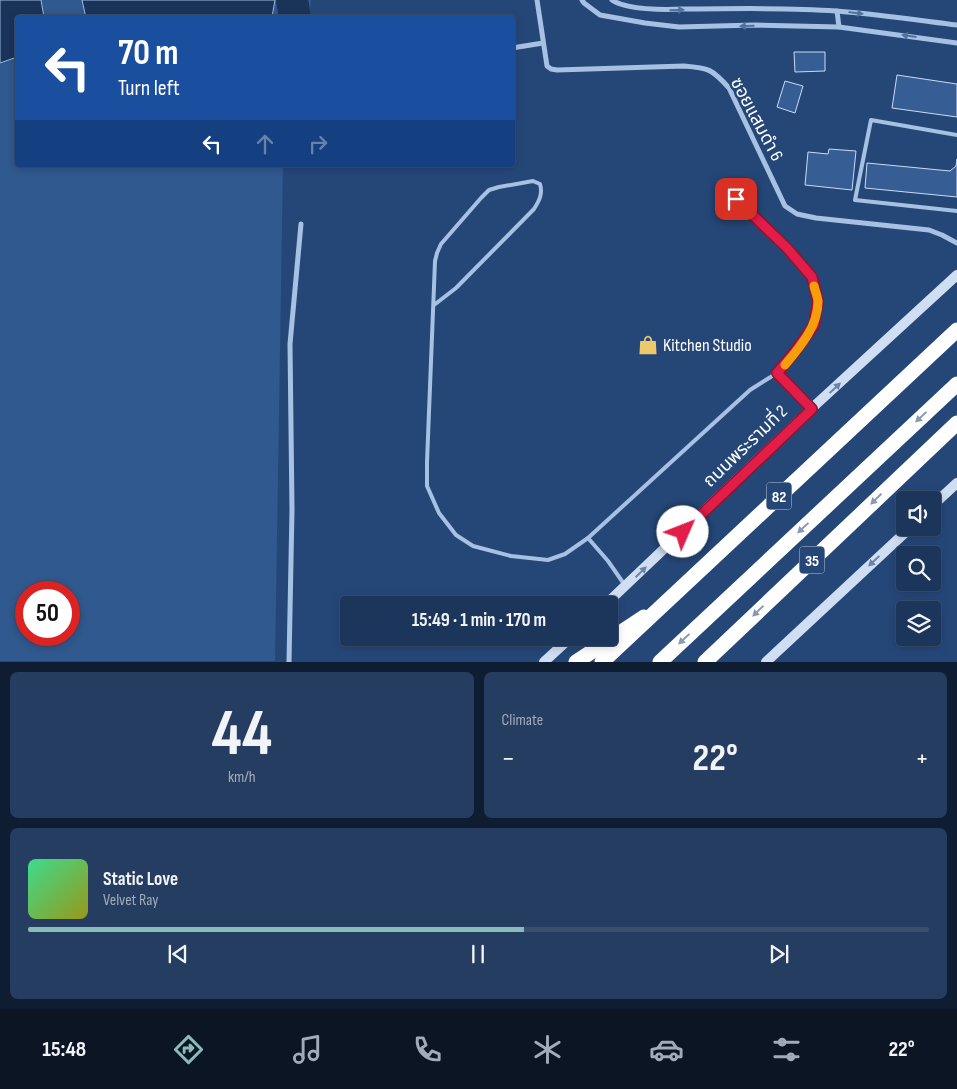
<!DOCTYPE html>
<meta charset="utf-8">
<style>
:root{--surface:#1c355a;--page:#253d60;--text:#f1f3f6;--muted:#a0abbb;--line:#3a5070;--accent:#8bbbb9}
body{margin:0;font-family:"Sofia Sans Condensed","Noto Sans Thai",sans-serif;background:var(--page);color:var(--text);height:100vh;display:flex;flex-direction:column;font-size:19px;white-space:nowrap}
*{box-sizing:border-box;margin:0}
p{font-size:16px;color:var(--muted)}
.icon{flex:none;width:28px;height:28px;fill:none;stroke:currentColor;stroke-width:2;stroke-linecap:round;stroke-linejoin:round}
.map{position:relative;height:662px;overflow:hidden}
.side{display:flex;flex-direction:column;gap:10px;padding:10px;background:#0f1d32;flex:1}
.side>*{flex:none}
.banner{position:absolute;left:15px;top:15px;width:500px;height:152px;border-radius:5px;box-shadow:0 2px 8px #0003,0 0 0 1px var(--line);background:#1a4fa0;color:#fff;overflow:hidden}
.controls{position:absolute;left:896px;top:491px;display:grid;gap:10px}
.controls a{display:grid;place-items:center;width:45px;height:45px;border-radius:5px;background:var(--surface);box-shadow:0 2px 8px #0003,0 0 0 1px var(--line);font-size:25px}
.speed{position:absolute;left:15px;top:581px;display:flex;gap:10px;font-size:25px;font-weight:700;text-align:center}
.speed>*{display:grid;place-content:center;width:65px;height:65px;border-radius:50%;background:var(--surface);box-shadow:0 2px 8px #0003,0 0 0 1px var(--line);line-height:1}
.speed .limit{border:8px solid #d22;background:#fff;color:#111}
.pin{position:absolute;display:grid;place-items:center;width:42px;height:42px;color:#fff;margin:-21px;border-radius:10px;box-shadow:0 2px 8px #0006}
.me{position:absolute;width:55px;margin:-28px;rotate:46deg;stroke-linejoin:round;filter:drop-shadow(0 0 4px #0008)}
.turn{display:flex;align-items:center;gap:18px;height:105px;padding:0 20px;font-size:22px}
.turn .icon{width:65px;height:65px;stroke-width:2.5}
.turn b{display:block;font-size:35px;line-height:42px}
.lanes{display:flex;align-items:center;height:48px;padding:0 20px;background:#0003;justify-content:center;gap:25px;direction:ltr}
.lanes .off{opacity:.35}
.big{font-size:38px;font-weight:700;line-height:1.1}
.side .card{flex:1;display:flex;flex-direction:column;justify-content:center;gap:8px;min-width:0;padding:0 18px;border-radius:8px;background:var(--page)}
.side .dial{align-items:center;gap:0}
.dial b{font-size:65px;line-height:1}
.song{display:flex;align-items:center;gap:15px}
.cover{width:60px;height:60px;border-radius:8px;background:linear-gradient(135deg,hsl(150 70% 55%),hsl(60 70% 35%))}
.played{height:5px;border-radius:2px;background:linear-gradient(90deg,var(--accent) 55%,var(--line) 55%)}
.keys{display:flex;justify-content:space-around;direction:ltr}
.heat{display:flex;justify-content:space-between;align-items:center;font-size:28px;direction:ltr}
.side .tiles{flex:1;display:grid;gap:10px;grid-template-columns:1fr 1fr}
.card:last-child{grid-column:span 2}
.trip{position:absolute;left:340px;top:596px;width:278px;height:50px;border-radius:5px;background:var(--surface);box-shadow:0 2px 8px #0003,0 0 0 1px var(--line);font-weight:700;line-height:50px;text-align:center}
.tabs{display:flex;height:80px;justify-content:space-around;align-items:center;background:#0b1524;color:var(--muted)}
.tabs .icon{width:35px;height:35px}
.tabs .current{color:var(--accent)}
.tabs b{font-size:22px;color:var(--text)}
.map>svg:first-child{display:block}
.green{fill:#30598f;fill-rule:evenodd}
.water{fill:#1a3359;stroke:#9cbbe4}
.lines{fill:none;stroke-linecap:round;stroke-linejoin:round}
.river{stroke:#1a3359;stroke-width:32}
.building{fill:#365e95;stroke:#cadbf3}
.lane{stroke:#a7c1e3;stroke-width:4}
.street{stroke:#a7c1e3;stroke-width:5}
.secondary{stroke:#d0def3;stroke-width:10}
.highway{stroke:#fff;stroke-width:15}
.highway-bridge{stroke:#fff;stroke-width:15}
.oneway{fill:#52729d}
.oneway2{fill:#6983a9}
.oneway3{fill:#879ab5}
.route-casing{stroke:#92132f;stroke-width:12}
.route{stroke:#e11d48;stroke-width:9}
.slow{stroke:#f59e0b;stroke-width:9}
.labels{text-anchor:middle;stroke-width:5;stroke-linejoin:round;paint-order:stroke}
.shield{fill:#254778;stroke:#bec8d6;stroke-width:1}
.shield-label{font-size:16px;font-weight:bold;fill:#fff}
.street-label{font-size:18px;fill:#fff;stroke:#254778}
.poi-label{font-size:18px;fill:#fff;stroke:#254778;text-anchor:start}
</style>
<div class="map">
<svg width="957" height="662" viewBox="0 0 957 662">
<rect width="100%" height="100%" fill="#254778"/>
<g class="green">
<path d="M 41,0 L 82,0 L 86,17 L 44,17 Z"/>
<path d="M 275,0 L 311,0 L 310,9 L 311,17 L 273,18 Z"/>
<path d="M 17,57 L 18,165 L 283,165 L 275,661 L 0,661 L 0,63 ZM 26,592 L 69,592 L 69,635 L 26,635 Z"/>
</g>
<g class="water">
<path d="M 0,0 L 41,0 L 44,17 L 18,18 L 17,57 L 0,63 Z"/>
<path d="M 82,0 L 275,0 L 272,17 L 86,18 Z"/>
</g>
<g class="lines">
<path class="river" d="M 292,0 L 295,18"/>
</g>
<g class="building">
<path d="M 794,52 L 825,52 L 825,71 L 795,72 Z"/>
<path d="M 897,75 L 957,84 L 957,117 L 892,108 Z"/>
<path d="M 785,81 L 803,86 L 795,113 L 777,107 Z"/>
<path d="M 829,149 L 856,151 L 852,190 L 805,185 L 808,152 L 828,154 Z"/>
<path d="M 957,159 L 957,197 L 865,188 L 867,163 L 950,171 L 956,166 Z"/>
</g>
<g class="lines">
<g class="lane">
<path d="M 957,135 L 871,120 L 855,200 L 957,211"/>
<path d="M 736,199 L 787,248 L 812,277 L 818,301 L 814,325 L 794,353 L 777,373"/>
<path d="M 434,305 L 456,288 L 534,209 C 539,201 543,194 540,184 L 533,181 L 499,187 L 489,190 L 481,198 L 441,244 L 437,253 L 435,261 L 427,462 L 427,486 L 439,513 L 456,535 L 473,546 L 511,556 L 548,560 L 565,554 L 588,538"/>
<path d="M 624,584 L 608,561 L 588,538 L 750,390 L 777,373 L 810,408"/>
</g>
<g class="street">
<path d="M 537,0 L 547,66 L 551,69 L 557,70 L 684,66 C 709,68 712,69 729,88 L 785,206 L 797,214 L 816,218 L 929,230 L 942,235 L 957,243"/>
<path d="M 582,0 L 584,3 L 600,15 L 645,23 L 679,27 L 755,25 L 839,27 L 957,43"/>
<path d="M 612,0 C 626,10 665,10 683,9 C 734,9 785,7 836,11 C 876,14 917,20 957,25"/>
<path d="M 837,11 L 839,27"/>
<path d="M 512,48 L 543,43"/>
<path d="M 289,662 L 292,510 L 290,344 L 301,224"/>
</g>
<g class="secondary">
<path d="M 932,506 L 957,483"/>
<path d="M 605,605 L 811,409 L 957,275"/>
<path d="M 544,662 L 570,638"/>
<path d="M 766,662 L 910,528"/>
</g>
<g class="highway">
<path d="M 576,662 L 644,617"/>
<path d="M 660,662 L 957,384"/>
<path d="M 705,662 L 957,423"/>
</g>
<path class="highway-bridge" d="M 602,662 L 957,330"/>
</g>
<defs><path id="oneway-solid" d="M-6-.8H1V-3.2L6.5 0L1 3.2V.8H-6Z" transform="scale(1.25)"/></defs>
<g class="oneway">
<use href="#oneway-solid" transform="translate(677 10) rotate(-1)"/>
<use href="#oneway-solid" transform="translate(856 13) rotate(7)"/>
<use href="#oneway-solid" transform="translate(747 26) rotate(179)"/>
<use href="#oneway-solid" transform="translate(909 36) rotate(-172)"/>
</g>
<g class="oneway2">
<use href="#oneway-solid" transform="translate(835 388) rotate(-43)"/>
<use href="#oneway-solid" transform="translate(874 561) rotate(137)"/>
<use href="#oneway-solid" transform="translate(641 572) rotate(-44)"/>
</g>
<g class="oneway3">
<use href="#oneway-solid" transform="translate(921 417) rotate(137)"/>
<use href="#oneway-solid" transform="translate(876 499) rotate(136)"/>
<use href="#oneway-solid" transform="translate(803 528) rotate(137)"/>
<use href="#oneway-solid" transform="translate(758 611) rotate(136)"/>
<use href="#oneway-solid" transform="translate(684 639) rotate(137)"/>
</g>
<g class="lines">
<defs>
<path id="route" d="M 683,532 L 812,409 L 777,373 L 794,353 L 814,325 L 818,301 L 812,277 L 787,248 L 736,199"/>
</defs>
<use href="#route" class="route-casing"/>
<use href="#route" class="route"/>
<path class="slow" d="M 785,365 C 800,347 818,326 818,302 C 818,297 815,291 814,286"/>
</g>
<defs>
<symbol id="shop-bare" viewBox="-9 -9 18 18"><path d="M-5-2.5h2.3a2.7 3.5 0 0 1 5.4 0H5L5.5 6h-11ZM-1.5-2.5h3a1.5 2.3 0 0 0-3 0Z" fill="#ecca6c" stroke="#254778" stroke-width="2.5" paint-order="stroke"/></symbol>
</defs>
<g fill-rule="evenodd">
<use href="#shop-bare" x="634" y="331" width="28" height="28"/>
</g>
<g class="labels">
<g class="shield">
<rect x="766.5" y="482.5" width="25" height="27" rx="4"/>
<rect x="799.5" y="546.5" width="25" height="27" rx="4"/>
</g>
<g class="shield-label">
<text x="779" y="502">82</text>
<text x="812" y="566">35</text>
</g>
<g class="street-label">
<text transform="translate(757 119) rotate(62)" y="6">ซอยแสมดำ 6</text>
<text transform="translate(745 446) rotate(-44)" y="6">ถนนพระรามที่ 2</text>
</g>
<g class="poi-label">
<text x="663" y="351">Kitchen Studio</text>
</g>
</g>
</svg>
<div class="controls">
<a><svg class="icon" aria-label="sound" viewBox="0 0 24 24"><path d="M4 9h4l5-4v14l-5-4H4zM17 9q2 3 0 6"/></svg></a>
<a><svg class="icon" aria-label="search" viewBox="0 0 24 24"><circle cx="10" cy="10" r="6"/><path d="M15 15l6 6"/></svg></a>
<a><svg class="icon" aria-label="layers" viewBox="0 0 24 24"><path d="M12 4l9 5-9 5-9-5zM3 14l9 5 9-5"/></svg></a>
</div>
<div class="speed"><div class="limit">50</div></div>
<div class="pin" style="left:736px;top:199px;background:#d93025"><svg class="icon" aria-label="arrive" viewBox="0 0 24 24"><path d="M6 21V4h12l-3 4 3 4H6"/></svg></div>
<svg class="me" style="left:683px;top:532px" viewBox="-20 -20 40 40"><circle r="19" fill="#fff"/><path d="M0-13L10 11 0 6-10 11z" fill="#e11d48"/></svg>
<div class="trip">15:49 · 1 min · 170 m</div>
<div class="banner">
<div class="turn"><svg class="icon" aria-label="left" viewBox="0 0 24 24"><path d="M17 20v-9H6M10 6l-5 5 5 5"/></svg><div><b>70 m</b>Turn left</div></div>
<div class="lanes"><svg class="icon" aria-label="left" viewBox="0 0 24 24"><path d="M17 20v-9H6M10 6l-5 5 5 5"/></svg><svg class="icon off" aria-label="ahead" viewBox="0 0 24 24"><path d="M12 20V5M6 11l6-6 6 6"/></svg><svg class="icon off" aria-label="right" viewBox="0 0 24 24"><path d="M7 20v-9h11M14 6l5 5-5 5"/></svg></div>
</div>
</div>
<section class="side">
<div class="tiles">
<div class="card dial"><b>44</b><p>km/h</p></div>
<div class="card"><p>Climate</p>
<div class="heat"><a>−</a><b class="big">22°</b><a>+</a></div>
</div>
<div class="card">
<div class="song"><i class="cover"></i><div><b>Static Love</b><p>Velvet Ray</p></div></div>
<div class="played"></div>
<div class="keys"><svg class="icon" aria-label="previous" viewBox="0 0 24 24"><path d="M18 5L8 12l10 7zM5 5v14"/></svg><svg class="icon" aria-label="pause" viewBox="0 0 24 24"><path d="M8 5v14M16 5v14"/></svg><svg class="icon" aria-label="next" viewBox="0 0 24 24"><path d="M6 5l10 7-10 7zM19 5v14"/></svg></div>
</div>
</div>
</section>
<nav class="tabs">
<b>15:48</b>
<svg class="icon current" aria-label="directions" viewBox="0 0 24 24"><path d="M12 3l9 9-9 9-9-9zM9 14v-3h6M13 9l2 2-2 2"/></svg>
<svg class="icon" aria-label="music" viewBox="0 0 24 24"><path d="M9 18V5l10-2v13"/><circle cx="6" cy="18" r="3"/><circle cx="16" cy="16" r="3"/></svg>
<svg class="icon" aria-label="phone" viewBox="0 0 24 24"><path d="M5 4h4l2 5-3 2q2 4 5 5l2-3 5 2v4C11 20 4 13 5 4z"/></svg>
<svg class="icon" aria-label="climate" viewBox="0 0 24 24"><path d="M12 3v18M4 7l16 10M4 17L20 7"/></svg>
<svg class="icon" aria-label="car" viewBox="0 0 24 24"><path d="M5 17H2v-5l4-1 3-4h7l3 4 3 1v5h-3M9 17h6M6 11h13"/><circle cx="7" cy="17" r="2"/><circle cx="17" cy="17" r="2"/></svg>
<svg class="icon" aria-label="filters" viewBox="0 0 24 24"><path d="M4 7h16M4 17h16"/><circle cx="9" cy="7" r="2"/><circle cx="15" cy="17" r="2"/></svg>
<b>22°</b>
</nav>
